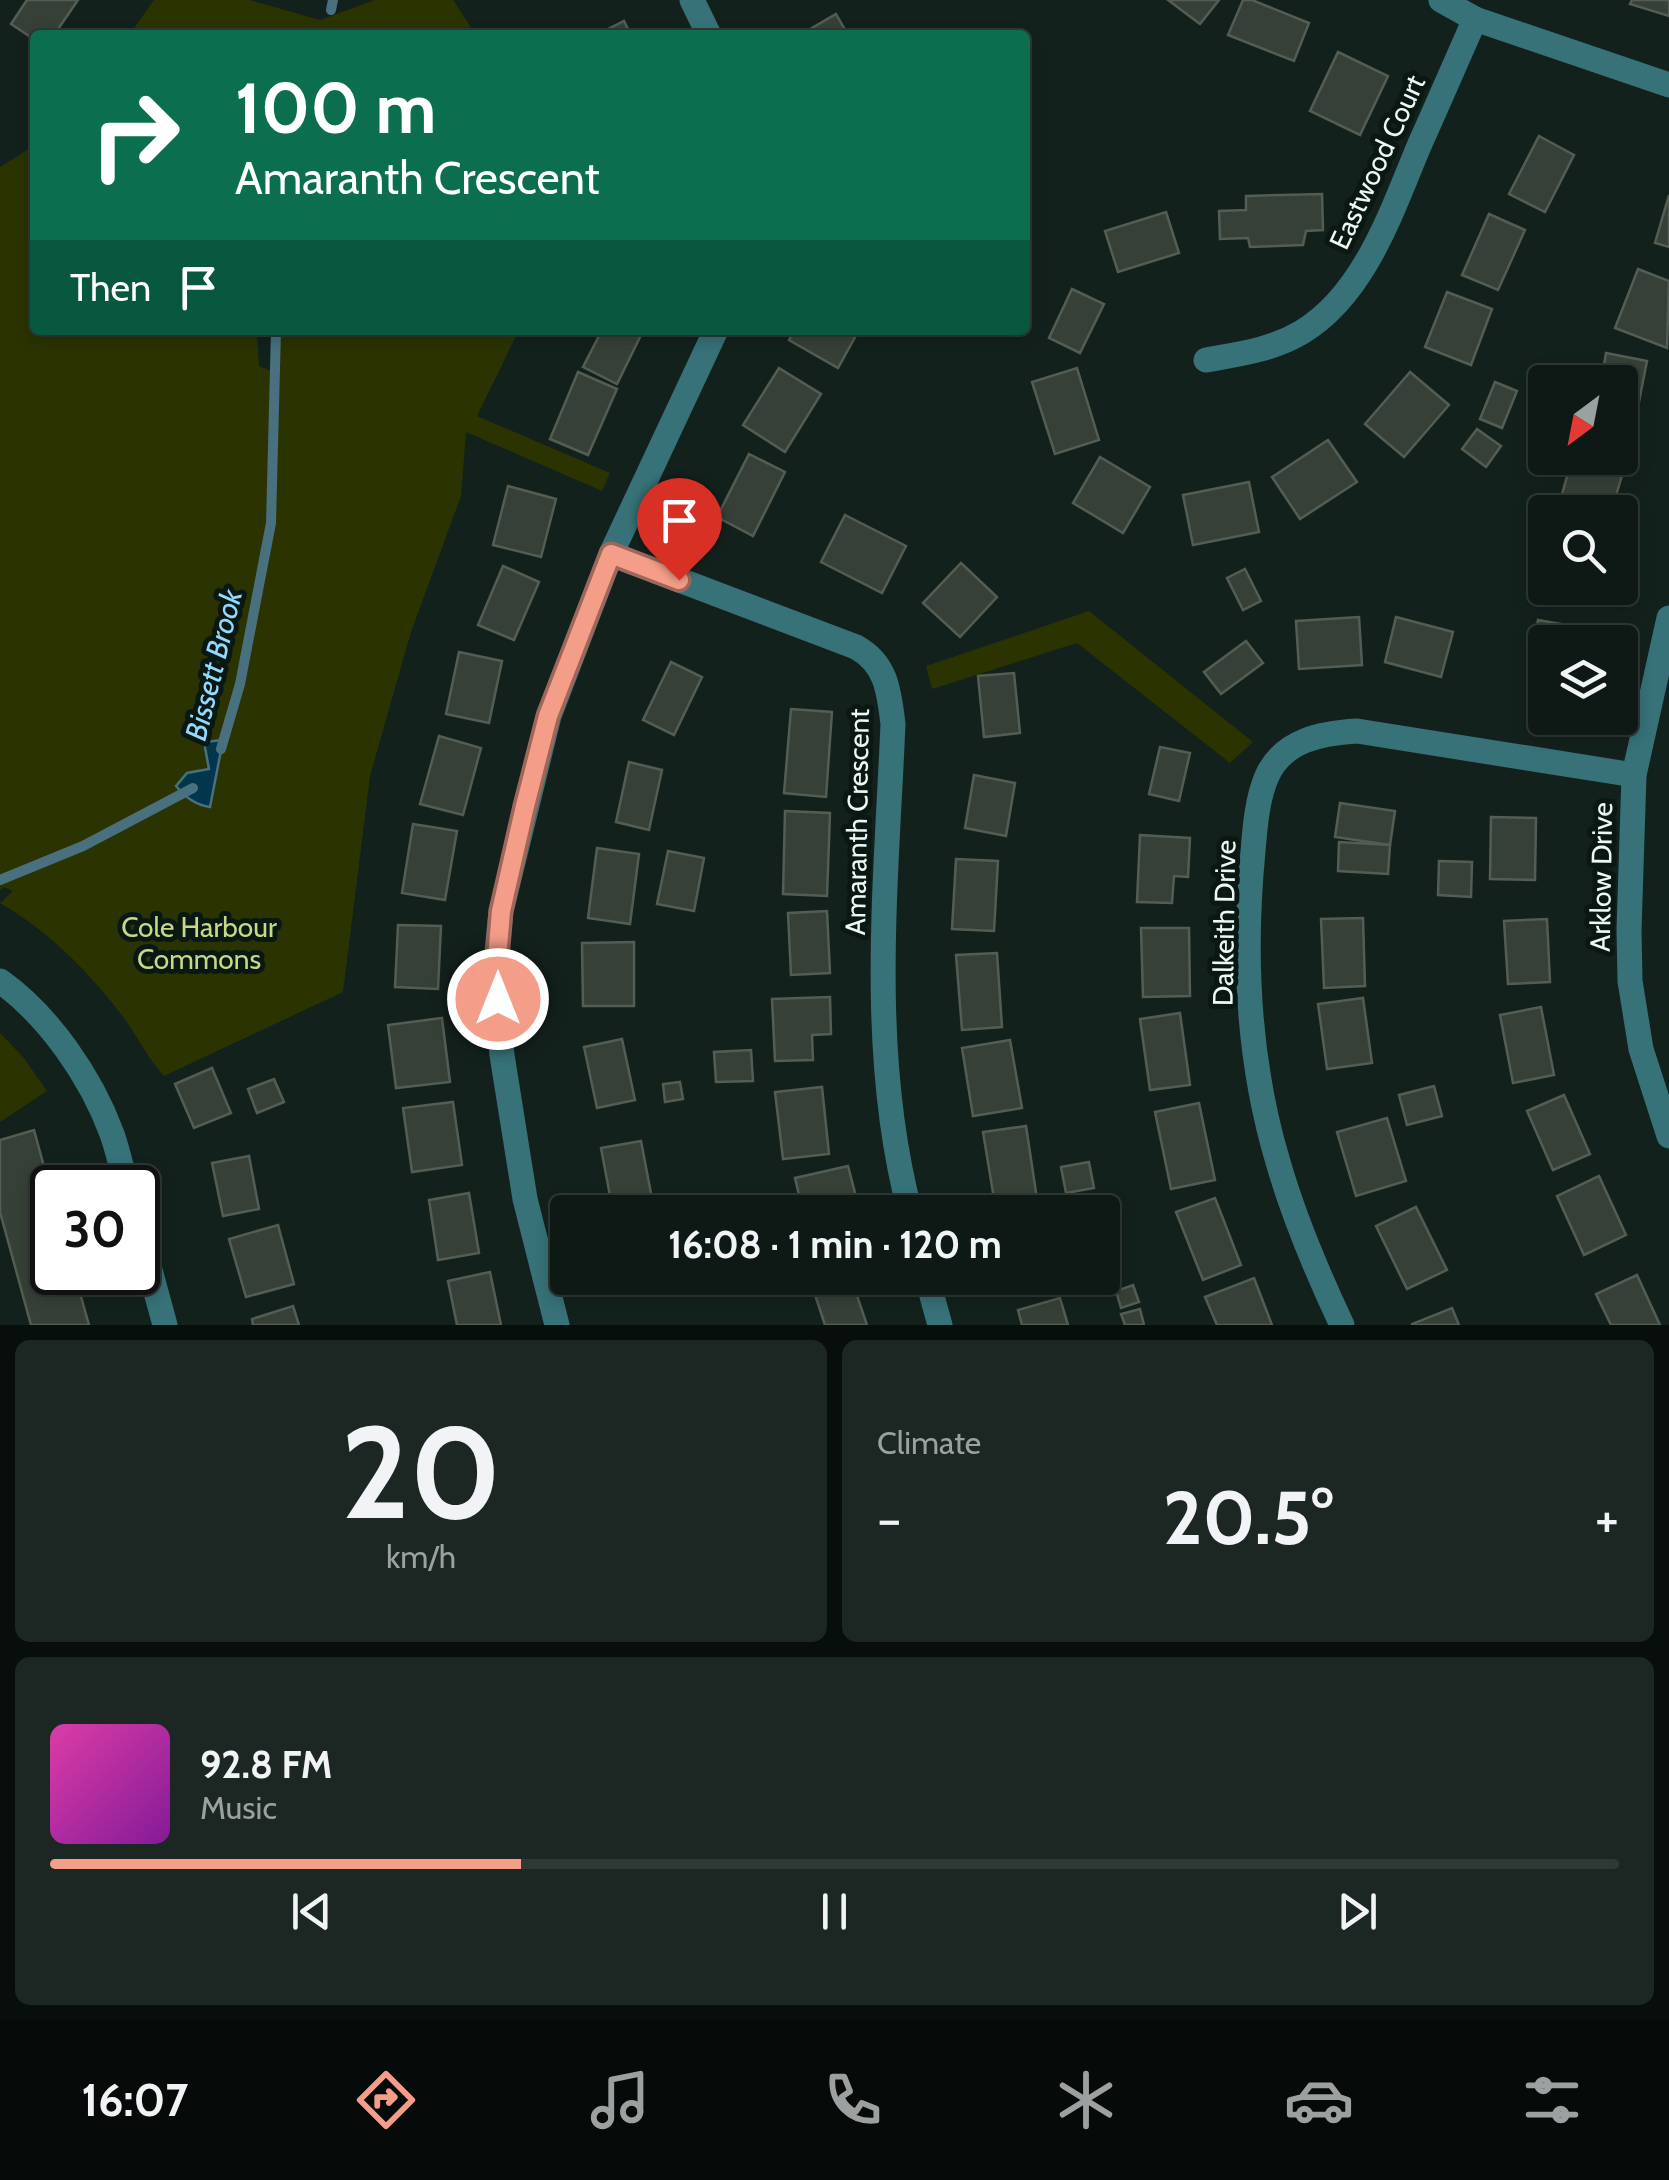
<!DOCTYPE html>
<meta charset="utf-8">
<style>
:root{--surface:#0e1916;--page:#1c2623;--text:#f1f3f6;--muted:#9ba0a1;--line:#2e3835;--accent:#f49e8a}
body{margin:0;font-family:Cabin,sans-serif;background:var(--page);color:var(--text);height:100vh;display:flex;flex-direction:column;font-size:38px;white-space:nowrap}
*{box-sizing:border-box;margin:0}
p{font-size:32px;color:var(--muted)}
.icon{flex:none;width:55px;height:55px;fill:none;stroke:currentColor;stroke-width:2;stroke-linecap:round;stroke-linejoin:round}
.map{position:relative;height:1325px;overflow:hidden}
.details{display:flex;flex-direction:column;gap:15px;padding:15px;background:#080e0c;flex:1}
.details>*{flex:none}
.guide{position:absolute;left:30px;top:30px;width:1000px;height:305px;border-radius:10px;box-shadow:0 5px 15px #0003,0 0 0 2px var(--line);background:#0b6e4f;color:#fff;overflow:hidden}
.needle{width:65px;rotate:212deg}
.tools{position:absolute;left:1528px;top:365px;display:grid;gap:20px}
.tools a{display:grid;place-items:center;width:110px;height:110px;border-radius:10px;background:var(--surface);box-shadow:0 5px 15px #0003,0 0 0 2px var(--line);font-size:50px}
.speed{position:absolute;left:30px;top:1165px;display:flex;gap:20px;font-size:50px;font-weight:700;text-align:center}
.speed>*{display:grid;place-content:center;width:130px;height:130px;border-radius:50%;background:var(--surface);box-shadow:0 5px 15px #0003,0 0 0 2px var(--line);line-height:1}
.speed .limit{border:5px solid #111;border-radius:15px;background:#fff;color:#111}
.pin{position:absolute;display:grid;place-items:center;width:85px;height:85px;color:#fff;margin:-102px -42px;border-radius:50% 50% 50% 0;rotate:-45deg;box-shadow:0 0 10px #0007}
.pin .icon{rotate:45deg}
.me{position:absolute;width:110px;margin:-55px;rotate:0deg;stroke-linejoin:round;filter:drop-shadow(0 0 8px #0008)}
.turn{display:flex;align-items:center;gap:35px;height:210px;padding:0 40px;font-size:45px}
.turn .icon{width:130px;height:130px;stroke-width:2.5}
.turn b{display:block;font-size:70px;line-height:85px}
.then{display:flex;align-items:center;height:95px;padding:0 40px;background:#0003;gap:20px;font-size:38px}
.big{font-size:75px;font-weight:800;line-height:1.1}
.details .card{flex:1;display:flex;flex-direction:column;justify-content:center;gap:15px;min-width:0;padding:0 35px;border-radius:15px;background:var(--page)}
.details .dial{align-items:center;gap:0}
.dial b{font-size:130px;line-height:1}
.song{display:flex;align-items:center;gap:30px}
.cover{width:120px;height:120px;border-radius:15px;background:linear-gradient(135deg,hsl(320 70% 55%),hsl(290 70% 35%))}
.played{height:10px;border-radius:5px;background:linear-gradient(90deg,var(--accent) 30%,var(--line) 30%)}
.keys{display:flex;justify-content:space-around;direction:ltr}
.heat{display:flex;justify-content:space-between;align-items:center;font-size:55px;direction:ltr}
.details .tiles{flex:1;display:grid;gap:15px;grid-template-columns:1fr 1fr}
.card:last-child{grid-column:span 2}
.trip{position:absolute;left:550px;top:1195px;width:570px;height:100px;border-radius:10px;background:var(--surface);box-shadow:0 5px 15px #0003,0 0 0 2px var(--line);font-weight:800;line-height:100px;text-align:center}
.menu{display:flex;height:160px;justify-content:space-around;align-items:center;background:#060a09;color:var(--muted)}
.menu .icon{width:70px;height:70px}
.menu .on{color:var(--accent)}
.menu b{font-size:45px;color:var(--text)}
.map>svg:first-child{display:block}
.green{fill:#2b3300}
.water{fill:#01364c;stroke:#48707e;stroke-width:2.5}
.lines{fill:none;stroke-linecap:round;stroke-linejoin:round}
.stream{stroke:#48707e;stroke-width:10}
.building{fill:#374037;stroke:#535d53;stroke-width:2.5}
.street{stroke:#367278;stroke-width:25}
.route-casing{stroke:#9f675a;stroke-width:25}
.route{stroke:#f49e8a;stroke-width:18}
.labels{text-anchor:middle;stroke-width:10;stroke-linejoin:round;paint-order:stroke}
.street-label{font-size:28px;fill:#eef7f4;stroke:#0a1814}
.park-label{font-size:28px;fill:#c7d985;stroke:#0a1814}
.water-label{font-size:30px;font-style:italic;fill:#93d9fe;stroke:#0a1814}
</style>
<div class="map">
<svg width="1669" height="1325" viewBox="0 0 1669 1325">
<rect width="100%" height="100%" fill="#13211d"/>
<g class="green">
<path d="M 154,0 L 250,0 L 320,20 L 375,0 L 453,0 L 476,35 L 129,35 Z"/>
<path d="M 35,145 L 35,330 L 257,330 L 259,366 L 271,371 L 275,344 L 271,330 L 519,330 L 477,416 L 610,473 L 602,491 L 466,432 L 461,496 L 411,632 L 370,776 L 343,992 L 164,1076 C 148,1059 138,1037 124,1018 C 89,972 50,932 0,903 L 13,891 L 4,887 L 0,890 L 0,167 Z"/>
<path d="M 1089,611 L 1253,742 L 1230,763 L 1077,643 L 932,689 L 926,666 Z"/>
<path d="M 0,1033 L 23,1057 L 47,1091 L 0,1122 Z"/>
</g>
<path class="water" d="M 223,740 L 210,807 C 195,805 185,797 176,786 L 187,773 L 209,769 L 204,742 Z"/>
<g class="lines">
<g class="stream">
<path d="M 331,10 L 333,0"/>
<path d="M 221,749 L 240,684 L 271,523 L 276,330"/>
<path d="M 0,880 L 83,846 L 193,788"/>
</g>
</g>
<g class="building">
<path d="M 27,0 L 78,0 L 54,35 L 35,35 L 35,40 L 11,24 Z"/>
<path d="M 1168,0 L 1219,0 L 1200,24 Z"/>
<path d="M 1243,0 L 1252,0 L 1309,23 L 1294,61 L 1228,35 Z"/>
<path d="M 1632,0 L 1669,0 L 1669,16 L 1630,4 Z"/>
<path d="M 836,14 L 848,35 L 800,35 Z"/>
<path d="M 624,21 L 631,35 L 596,35 Z"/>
<path d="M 1338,52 L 1388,76 L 1360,135 L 1310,111 Z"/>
<path d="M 1539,136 L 1574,155 L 1545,212 L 1509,194 Z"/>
<path d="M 1322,194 L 1323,230 L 1306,231 L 1303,245 L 1250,247 L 1248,238 L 1220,239 L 1219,211 L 1246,210 L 1246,196 Z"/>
<path d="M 1669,195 L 1669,247 L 1655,243 Z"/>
<path d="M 1166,212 L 1179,253 L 1118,272 L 1105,231 Z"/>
<path d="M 1489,214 L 1525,230 L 1498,290 L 1462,275 Z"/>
<path d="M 1638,269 L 1669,281 L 1667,348 L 1615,328 Z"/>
<path d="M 1072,289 L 1104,304 L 1080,353 L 1049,338 Z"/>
<path d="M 1447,292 L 1492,309 L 1471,365 L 1425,347 Z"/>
<path d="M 602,330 L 636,330 L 642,333 L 617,384 L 583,367 Z"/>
<path d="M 795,330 L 859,330 L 838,368 L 789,340 Z"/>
<path d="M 1606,353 L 1647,361 L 1636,417 L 1620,414 L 1620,382 L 1601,382 Z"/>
<path d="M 779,368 L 821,394 L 785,452 L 743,425 Z"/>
<path d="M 1077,368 L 1099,440 L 1055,454 L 1032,382 Z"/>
<path d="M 578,372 L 617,389 L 588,455 L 550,439 Z"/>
<path d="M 1410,372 L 1449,405 L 1404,457 L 1365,424 Z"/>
<path d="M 1495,382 L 1517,391 L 1502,428 L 1480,419 Z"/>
<path d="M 1540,415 L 1545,416 L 1545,445 L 1534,443 Z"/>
<path d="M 1477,429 L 1501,446 L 1486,467 L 1462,449 Z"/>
<path d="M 1328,440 L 1357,482 L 1300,519 L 1272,477 Z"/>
<path d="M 749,454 L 785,472 L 753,536 L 717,517 Z"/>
<path d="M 1100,457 L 1150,487 L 1123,533 L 1073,503 Z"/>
<path d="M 1572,458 L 1624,469 L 1611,512 L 1561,498 Z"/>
<path d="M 1249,482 L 1259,532 L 1193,545 L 1183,495 Z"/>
<path d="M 508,486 L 556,499 L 541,557 L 493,545 Z"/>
<path d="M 845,515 L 906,546 L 882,593 L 821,562 Z"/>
<path d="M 961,563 L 997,597 L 960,637 L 923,603 Z"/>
<path d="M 503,566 L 539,582 L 514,640 L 478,625 Z"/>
<path d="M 1245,569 L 1261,601 L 1243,610 L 1227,578 Z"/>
<path d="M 1359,617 L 1362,665 L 1299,669 L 1296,621 Z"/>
<path d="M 1396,617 L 1453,632 L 1441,677 L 1385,662 Z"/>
<path d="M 1538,620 L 1578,627 L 1576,642 L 1545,642 L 1545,684 L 1529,682 Z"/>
<path d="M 1246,641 L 1263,663 L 1221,694 L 1204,672 Z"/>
<path d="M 459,652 L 502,661 L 489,723 L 446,714 Z"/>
<path d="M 671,662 L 702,677 L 674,735 L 643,720 Z"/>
<path d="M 1014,673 L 1020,733 L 984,737 L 978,676 Z"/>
<path d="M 791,709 L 832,712 L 826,797 L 784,793 Z"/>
<path d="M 439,736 L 481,748 L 463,815 L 420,804 Z"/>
<path d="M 1160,747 L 1190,753 L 1179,801 L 1149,794 Z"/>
<path d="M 629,762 L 662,770 L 649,830 L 616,822 Z"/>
<path d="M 974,775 L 1015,783 L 1006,836 L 965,828 Z"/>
<path d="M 1340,803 L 1395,811 L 1390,845 L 1335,837 Z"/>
<path d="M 785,811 L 830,813 L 827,896 L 783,894 Z"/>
<path d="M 1491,817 L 1536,818 L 1535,880 L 1490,879 Z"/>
<path d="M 413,824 L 457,831 L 445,900 L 402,893 Z"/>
<path d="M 1140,835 L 1190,838 L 1188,877 L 1174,876 L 1172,903 L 1137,902 Z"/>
<path d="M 1339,842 L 1390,845 L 1388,874 L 1338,871 Z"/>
<path d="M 597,848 L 639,854 L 630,924 L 588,918 Z"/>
<path d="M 668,851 L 704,858 L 694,911 L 657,904 Z"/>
<path d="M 956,859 L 998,861 L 994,931 L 952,929 Z"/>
<path d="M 1439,861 L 1472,862 L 1471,897 L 1438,895 Z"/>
<path d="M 827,911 L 830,973 L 791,975 L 788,913 Z"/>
<path d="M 1363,918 L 1365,986 L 1324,988 L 1321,919 Z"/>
<path d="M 1547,919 L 1550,982 L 1508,984 L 1504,921 Z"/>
<path d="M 398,925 L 441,926 L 438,989 L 395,987 Z"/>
<path d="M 1141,928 L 1189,928 L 1190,996 L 1143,997 Z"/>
<path d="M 634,942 L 634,1006 L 583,1006 L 582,943 Z"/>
<path d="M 997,953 L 1002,1027 L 962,1030 L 956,955 Z"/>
<path d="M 830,997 L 831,1034 L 812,1035 L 813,1060 L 775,1061 L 772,999 Z"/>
<path d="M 1363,998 L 1372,1063 L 1327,1069 L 1318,1004 Z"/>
<path d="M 1541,1007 L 1554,1075 L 1513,1083 L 1500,1015 Z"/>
<path d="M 1180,1013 L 1190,1085 L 1150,1090 L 1140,1019 Z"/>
<path d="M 442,1018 L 450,1082 L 396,1088 L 388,1025 Z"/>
<path d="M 622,1039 L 635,1100 L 597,1108 L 584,1047 Z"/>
<path d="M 1010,1040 L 1022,1108 L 973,1116 L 962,1048 Z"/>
<path d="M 751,1050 L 753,1081 L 716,1082 L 714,1052 Z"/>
<path d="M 212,1068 L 231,1113 L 194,1128 L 175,1084 Z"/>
<path d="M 274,1079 L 284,1102 L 257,1113 L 248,1089 Z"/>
<path d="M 680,1082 L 683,1099 L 665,1102 L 663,1084 Z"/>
<path d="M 1434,1086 L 1442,1116 L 1407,1125 L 1399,1095 Z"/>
<path d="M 822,1087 L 829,1154 L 783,1159 L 775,1092 Z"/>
<path d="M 1564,1095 L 1590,1154 L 1553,1170 L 1527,1111 Z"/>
<path d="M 453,1102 L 462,1165 L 412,1172 L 403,1108 Z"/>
<path d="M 1199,1103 L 1215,1180 L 1171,1189 L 1155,1112 Z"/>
<path d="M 1387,1118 L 1406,1181 L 1356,1196 L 1337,1132 Z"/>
<path d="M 1026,1126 L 1037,1199 L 995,1205 L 983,1132 Z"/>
<path d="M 34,1130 L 52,1196 L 52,1272 L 74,1272 L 89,1325 L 31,1325 L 0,1212 L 0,1140 Z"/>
<path d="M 641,1141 L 654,1209 L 613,1212 L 601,1148 Z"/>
<path d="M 249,1156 L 259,1209 L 223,1216 L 212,1163 Z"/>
<path d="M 1089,1162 L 1094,1188 L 1066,1193 L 1061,1167 Z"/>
<path d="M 848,1166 L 860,1212 L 803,1212 L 795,1178 Z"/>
<path d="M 1599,1176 L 1626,1235 L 1584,1255 L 1557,1196 Z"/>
<path d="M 469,1193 L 479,1253 L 438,1260 L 429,1200 Z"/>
<path d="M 1215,1198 L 1241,1265 L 1203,1280 L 1176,1212 Z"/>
<path d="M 1416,1207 L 1447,1270 L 1407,1289 L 1376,1226 Z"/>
<path d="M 278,1225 L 294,1284 L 246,1297 L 229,1239 Z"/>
<path d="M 490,1272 L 501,1325 L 457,1325 L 448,1281 Z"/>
<path d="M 1637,1275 L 1660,1325 L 1611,1325 L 1596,1294 Z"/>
<path d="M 634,1278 L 673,1278 L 675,1288 L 638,1295 Z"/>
<path d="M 819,1278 L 851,1278 L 867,1325 L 825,1325 L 810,1280 Z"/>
<path d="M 1002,1278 L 1044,1278 L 1046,1283 L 1006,1294 Z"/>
<path d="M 1254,1278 L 1272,1325 L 1217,1325 L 1205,1297 Z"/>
<path d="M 1133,1285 L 1139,1302 L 1121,1308 L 1116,1291 Z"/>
<path d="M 1060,1298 L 1068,1325 L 1022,1325 L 1018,1310 Z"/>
<path d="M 293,1306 L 299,1325 L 253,1325 L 252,1319 Z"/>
<path d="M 1452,1308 L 1459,1325 L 1412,1325 L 1412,1324 Z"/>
<path d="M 1140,1309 L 1144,1325 L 1125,1325 L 1121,1314 Z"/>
</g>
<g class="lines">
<g class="street">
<path d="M 692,0 L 709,35"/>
<path d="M 1441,0 L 1475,19 L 1669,85"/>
<path d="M 1206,360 C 1239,354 1272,350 1302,332 C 1365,294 1392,210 1419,146 C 1438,104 1456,62 1475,19"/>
<path d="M 611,554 L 856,647 C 887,664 889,692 893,724 C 886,887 868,1053 910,1212"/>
<path d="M 1669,618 L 1634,775 L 1629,930 L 1630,981 L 1641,1049 L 1669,1136"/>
<path d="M 0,981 C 49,1016 91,1077 112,1134 C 118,1151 122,1170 127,1188"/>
<path d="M 138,1226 L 165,1325"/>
<path d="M 927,1278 L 940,1325"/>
<path d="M 557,1325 L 525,1199 L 502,1055 L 495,971 L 501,911 L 549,716 L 611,554 L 716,330"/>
<path d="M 1342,1325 C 1317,1272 1294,1218 1278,1162 C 1248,1062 1243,954 1253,851 C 1255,827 1257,799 1267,776 C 1283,740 1322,733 1357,731 L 1634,775"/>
</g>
</g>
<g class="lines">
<defs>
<path id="route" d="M 498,999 L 496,971 L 501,911 L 525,806 L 548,716 L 611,554 L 679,580"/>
</defs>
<use href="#route" class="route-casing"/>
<use href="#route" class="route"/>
</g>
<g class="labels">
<g class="street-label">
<text transform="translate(1377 162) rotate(-65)" y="10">Eastwood Court</text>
<text transform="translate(857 822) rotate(-89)" y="10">Amaranth Crescent</text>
<text transform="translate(1601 877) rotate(-89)" y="10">Arklow Drive</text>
<text transform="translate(1224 923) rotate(-89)" y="10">Dalkeith Drive</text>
</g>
<g class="park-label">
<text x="199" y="937">Cole Harbour<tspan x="199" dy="32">Commons</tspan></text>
</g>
<g class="water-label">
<text transform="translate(214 665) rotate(-76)" y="10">Bissett Brook</text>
</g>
</g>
</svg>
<div class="tools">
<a><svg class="needle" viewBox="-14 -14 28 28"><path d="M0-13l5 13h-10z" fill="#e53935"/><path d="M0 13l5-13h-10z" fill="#9ba0a1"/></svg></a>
<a><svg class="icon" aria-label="search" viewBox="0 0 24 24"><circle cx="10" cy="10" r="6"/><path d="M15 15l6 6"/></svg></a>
<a><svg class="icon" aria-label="layers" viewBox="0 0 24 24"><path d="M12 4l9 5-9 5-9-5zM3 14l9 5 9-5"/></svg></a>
</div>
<div class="speed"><div class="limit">30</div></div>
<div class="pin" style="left:679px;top:580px;background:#d93025"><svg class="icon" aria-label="arrive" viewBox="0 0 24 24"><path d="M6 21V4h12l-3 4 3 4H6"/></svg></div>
<svg class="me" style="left:498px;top:999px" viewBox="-20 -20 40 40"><circle r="17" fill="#f49e8a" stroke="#fff" stroke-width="3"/><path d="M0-11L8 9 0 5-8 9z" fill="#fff"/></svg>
<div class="trip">16:08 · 1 min · 120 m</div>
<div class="guide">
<div class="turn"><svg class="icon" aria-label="right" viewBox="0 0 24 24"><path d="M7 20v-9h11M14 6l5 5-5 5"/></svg><div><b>100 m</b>Amaranth Crescent</div></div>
<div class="then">Then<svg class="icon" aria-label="arrive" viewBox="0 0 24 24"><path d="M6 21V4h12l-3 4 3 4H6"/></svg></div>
</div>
</div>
<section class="details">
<div class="tiles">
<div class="card dial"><b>20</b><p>km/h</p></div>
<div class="card"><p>Climate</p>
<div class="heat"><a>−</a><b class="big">20.5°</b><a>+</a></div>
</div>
<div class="card">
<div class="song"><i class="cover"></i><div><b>92.8 FM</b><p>Music</p></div></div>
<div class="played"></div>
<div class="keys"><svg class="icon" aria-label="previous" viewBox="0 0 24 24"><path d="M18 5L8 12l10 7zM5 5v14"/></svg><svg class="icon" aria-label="pause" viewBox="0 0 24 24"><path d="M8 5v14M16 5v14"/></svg><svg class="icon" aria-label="next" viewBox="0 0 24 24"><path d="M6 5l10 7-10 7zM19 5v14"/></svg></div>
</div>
</div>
</section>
<nav class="menu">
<b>16:07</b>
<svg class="icon on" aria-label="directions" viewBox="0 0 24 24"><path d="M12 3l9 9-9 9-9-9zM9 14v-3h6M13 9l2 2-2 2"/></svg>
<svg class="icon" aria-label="music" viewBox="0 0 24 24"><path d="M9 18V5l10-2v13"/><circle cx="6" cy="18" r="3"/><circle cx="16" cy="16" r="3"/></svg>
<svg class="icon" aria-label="phone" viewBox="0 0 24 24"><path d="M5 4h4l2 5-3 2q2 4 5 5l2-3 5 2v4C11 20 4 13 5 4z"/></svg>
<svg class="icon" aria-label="climate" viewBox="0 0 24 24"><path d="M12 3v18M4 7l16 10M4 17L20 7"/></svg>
<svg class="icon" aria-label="car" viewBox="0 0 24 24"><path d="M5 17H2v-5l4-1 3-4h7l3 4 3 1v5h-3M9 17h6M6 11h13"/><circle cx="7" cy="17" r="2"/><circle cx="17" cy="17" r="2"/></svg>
<svg class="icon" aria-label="filters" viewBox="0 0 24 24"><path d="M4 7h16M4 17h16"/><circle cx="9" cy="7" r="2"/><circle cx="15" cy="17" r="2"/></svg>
</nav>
